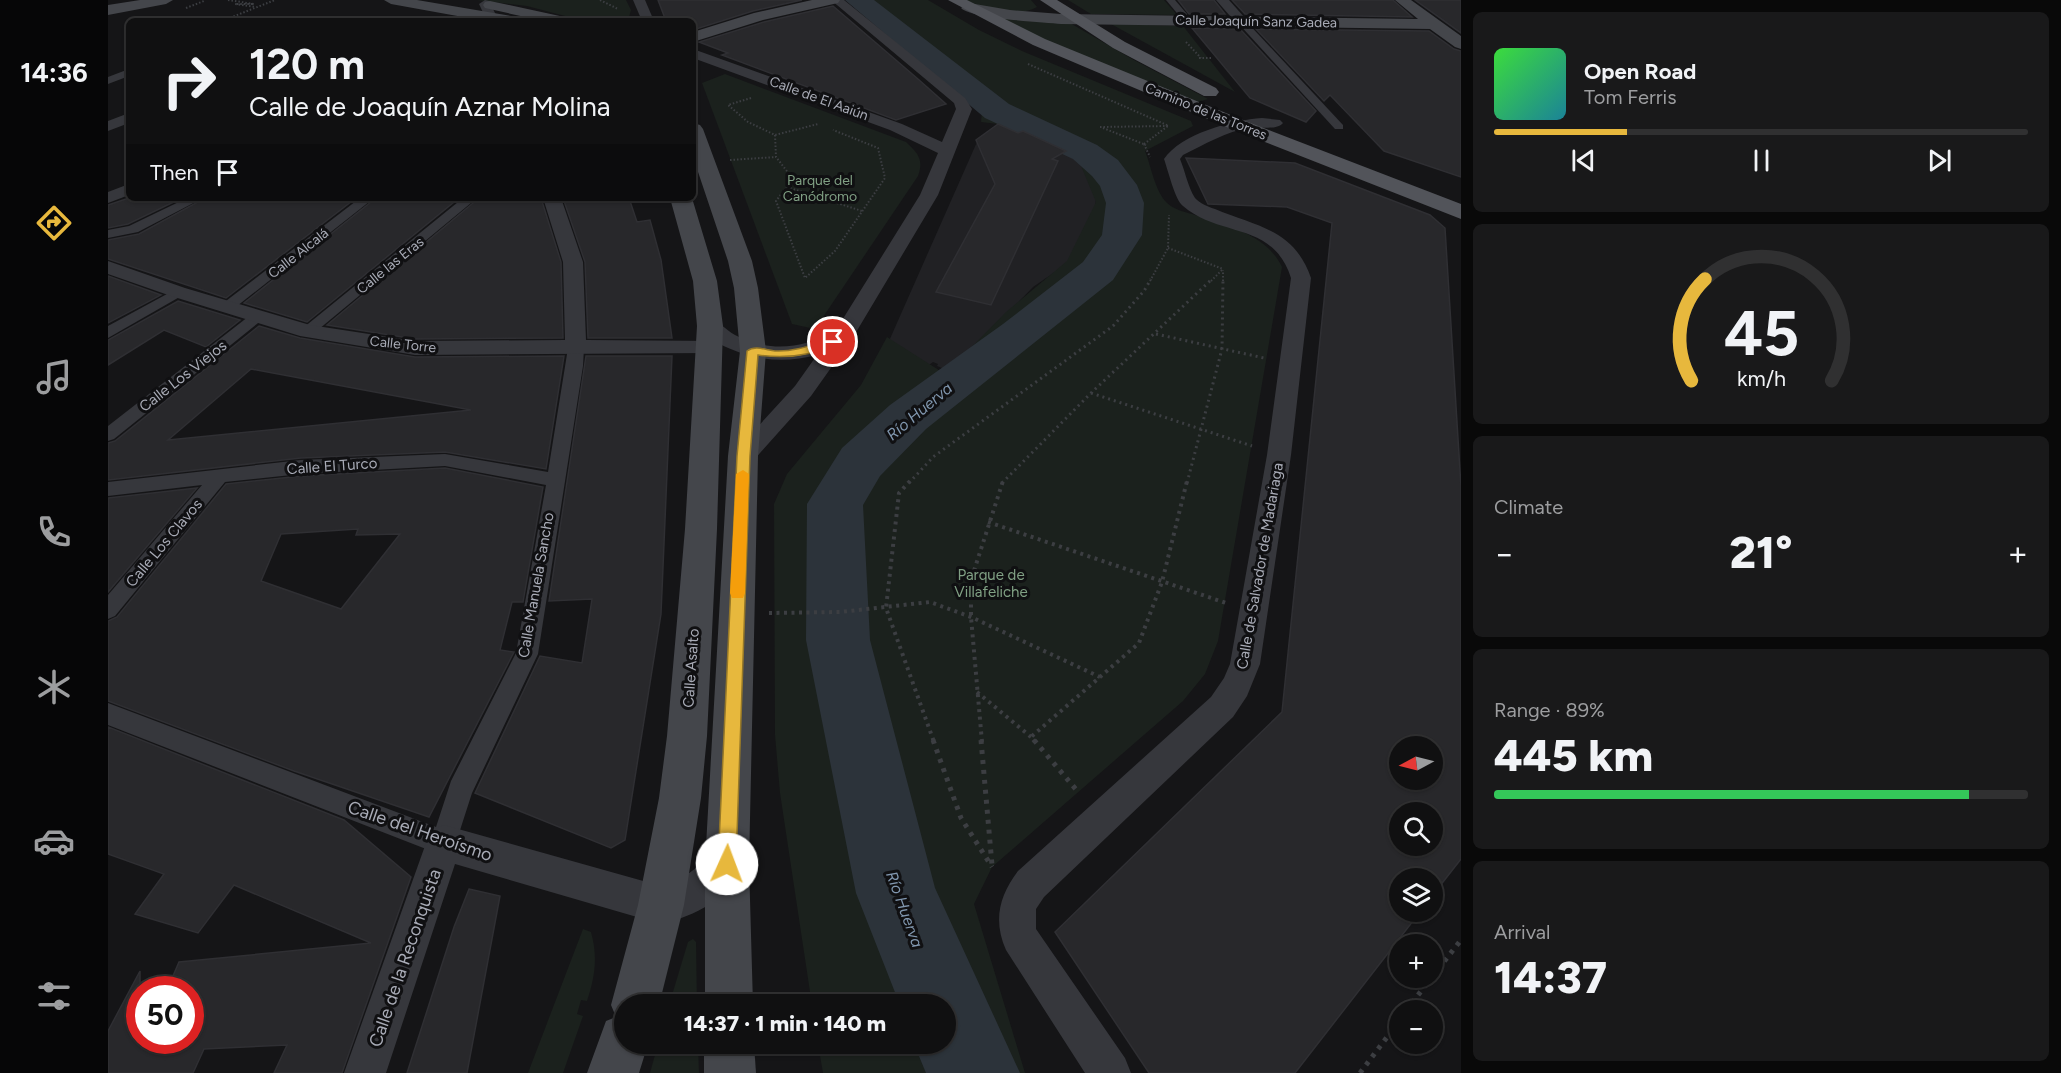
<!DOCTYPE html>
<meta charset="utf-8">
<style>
:root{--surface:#101011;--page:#19191a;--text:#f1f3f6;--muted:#9c9d9f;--line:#303031;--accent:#e7b83d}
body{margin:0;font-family:Figtree,sans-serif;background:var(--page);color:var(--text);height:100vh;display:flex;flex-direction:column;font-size:22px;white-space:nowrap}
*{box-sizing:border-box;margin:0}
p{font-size:20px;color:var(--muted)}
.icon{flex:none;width:33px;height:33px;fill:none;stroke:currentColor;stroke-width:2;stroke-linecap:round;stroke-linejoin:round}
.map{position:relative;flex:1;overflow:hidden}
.side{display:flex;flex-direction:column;gap:12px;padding:12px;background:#090909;width:600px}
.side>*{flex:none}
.top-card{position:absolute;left:18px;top:18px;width:570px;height:183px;border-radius:9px;box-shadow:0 2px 4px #0004,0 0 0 2px var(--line);background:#101011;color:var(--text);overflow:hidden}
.needle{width:39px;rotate:263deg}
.controls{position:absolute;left:1281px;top:736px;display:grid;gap:12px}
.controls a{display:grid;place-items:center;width:54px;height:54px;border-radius:50%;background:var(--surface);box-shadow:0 2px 4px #0004,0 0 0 2px var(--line);font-size:30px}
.speed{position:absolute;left:18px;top:976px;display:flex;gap:12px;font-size:30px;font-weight:700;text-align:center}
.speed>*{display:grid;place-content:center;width:78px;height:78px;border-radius:50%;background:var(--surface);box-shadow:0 2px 4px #0004,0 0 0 2px var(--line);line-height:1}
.speed .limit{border:9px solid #d22;background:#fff;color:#111}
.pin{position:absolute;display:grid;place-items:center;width:51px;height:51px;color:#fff;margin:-26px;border:3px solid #fff;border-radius:50%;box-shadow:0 2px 6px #0007}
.me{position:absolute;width:66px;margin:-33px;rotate:2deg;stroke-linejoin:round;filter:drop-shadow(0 0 4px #0008)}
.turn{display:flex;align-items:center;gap:21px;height:126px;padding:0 24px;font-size:27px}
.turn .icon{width:78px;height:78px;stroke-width:2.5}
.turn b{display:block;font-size:42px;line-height:51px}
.then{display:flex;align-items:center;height:57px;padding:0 24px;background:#0003;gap:12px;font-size:22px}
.big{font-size:45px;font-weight:800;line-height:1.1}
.side .card{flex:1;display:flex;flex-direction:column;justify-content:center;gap:9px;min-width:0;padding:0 21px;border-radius:9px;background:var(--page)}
.side .dial{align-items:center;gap:0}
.dial svg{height:156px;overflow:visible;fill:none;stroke:var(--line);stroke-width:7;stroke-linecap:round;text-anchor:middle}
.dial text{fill:var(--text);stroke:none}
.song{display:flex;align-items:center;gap:18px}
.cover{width:72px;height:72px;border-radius:9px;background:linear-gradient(135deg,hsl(120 70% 55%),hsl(190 70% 35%))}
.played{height:6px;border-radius:3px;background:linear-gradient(90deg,var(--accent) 25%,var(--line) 25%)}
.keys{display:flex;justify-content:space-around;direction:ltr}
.heat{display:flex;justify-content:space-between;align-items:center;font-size:33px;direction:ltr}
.charge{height:9px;border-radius:4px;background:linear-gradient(90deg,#34c759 89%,var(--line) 0)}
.trip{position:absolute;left:506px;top:994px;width:342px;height:60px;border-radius:30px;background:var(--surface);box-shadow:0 2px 4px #0004,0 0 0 2px var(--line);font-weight:800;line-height:60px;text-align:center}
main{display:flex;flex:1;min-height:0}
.tabs{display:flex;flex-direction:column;width:108px;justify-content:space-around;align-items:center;background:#060607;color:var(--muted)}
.tabs .icon{width:42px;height:42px}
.tabs .selected{color:var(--accent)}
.tabs b{font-size:27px;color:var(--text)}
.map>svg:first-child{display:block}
.built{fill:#212124}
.green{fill:#1b211d}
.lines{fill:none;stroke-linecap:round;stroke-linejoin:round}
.river{fill:#2c333a;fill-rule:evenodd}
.building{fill:#28282b;stroke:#2f2f33;stroke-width:1.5;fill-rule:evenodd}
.path-far3{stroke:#3c3e42;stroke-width:2;stroke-dasharray:1.5 2;stroke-linecap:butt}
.path-far2{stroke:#3c3e42;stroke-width:3;stroke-dasharray:2 4;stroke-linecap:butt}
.path-far1{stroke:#3c3e42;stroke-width:4;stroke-dasharray:3 4.5;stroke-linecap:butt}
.path{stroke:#3c3e42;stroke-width:5;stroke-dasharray:4 6;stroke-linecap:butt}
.pedestrian{fill:#36373c;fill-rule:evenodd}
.minor{fill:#36373c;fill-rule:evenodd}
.secondary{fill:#44464b;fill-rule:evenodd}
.primary{fill:#52545a;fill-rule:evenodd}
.route{fill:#e7b83d;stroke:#967828;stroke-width:1.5}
.slow{fill:#f59e0b}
.labels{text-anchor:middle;stroke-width:6;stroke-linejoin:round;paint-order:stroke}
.far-street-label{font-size:14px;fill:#a8abb6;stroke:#101012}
.far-park-label{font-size:14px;fill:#80a084;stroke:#101012}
.street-label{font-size:15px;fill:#a8abb6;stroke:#101012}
.park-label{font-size:15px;fill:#80a084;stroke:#101012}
.water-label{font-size:16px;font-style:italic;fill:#8197af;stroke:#101012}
.near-street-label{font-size:18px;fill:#a8abb6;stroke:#101012}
</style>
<main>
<nav class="tabs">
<b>14:36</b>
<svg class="icon selected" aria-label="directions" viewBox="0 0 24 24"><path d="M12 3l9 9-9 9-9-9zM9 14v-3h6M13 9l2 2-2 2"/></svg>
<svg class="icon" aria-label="music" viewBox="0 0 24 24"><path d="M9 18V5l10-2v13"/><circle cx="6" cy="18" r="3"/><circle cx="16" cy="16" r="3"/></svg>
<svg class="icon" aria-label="phone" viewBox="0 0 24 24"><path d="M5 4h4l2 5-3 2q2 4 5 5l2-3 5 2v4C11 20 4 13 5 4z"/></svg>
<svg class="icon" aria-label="climate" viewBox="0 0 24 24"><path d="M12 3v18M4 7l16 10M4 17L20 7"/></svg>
<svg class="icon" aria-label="car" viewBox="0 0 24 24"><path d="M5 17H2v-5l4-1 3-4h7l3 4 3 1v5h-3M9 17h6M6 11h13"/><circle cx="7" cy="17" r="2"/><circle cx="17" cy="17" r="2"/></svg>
<svg class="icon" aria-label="filters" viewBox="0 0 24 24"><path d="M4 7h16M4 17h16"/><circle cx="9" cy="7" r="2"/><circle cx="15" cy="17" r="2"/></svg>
</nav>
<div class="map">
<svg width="1353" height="1073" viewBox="0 0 1353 1073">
<rect width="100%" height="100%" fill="#151517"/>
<path class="built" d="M 890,124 L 915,131 L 945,144 L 991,175 L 982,248 L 925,287 L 844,370 L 841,371 L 829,366 L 830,364 L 825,362 L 818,367 L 781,341 L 869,142 Z"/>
<g class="green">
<path d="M 369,0 L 518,0 L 523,10 L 521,17 L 476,21 L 419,6 Z"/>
<path d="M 743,0 L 820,0 L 871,30 L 914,51 L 1083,121 L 1085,126 L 1037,151 C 1043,166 1047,191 1059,203 C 1065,209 1076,212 1084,214 C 1116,225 1158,233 1174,267 L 1110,641 L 1097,674 L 1075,701 L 884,867 L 866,904 L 917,1073 L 715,1073 L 710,1044 L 837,1044 L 837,1005 L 704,1005 L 672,793 L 667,735 L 666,504 L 679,474 L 753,385 L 779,337 L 837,374 L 898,312 L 959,261 L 988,202 L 971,161 L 945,144 L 915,131 L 910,133 L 890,124 L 873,122 L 874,110 L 862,99 L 864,98 Z"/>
<path d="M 858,0 L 923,0 L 929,7 C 909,18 877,9 858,0 Z"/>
<path d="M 960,0 L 1056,0 L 1069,15 L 983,14 Z"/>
<path d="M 887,17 L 962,23 L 1024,59 L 1100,99 L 1087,103 L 929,39 Z"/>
<path d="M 1003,24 L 1075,26 L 1127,92 Z"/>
<path d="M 617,74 L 798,142 C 810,153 816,160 810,176 L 707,329 L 684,324 L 594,83 Z"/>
<path d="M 475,929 L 483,932 C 490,957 487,977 479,1001 L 473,1000 L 469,1014 L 475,1016 L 455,1073 L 420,1073 Z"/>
<path d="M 585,939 L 588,942 L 589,1005 L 561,1005 L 580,942 Z"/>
<path d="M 550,1044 L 590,1044 L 591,1073 L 542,1073 Z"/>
</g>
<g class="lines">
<path class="river" d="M 737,0 L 766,0 L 901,104 L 989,145 L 1010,160 L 1029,185 L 1036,203 L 1034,235 L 1005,280 L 818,429 L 772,476 L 755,505 L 762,640 L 827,888 L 912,1073 L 818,1073 L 806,1044 L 837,1044 L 837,1005 L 792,1005 L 748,893 L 698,640 L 699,504 L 734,448 L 782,405 L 895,324 L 975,262 L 994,235 L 998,203 L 992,186 L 984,176 L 965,159 L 877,118 Z"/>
</g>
<g class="building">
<path d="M 550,0 L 694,0 L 645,11 L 585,30 L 585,21 L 558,21 Z"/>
<path d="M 1070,0 L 1106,0 L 1117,14 L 1081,14 Z"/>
<path d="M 1124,0 L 1285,0 L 1304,17 L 1137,14 Z"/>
<path d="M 1307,0 L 1353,0 L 1353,33 Z"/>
<path d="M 725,6 L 810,79 L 838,104 L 788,120 L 614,55 L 620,53 L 591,42 L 656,22 Z"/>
<path d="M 1084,28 L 1132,29 L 1208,111 L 1198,122 L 1142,98 Z"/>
<path d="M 1148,29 L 1321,31 L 1346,49 L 1353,51 L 1353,177 L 1276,151 L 1222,95 L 1216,101 Z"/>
<path d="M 890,124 L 910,133 L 915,131 L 958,151 L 944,159 L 950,161 L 883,305 L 828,292 L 887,184 L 868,140 Z"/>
<path d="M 1078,158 L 1187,163 L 1322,215 L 1337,228 L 1353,487 L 1353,859 L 1324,896 L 1324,879 L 1292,879 L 1292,912 L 1312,912 L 1187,1073 L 1041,1073 L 947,932 L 1174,712 L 1224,223 L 1179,207 L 1100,204 ZM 1292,747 L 1324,747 L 1324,780 L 1292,780 ZM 1292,813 L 1324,813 L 1324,846 L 1292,846 Z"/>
<path d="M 21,198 L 74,198 L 20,224 L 0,228 L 0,205 Z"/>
<path d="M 97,198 L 248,198 L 118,298 L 0,259 L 0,240 L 31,234 Z"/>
<path d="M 268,198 L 351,198 L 199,322 L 136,303 Z"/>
<path d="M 371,198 L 433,198 L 453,262 L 455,338 L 307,339 L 219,325 Z"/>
<path d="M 455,198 L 521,198 L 529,222 L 542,220 L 553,260 L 564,338 L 480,338 L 477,262 Z"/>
<path d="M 0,276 L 53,295 L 0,323 Z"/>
<path d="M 70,301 L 132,320 L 98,347 L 56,330 L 0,365 L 0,340 Z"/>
<path d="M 151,326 L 192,338 L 307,357 L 456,356 L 438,469 L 337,452 L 193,458 L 0,480 L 0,443 L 7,441 ZM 143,369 L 363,410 L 60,440 Z"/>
<path d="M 478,356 L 564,356 L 553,614 L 517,840 L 503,848 L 367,793 L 432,656 L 474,663 L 484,599 L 441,601 Z"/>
<path d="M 337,468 L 435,487 L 415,602 L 404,602 L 392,650 L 406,652 L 321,817 L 186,771 L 0,701 L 0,621 L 9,617 L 118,484 L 193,476 ZM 250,529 L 248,535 L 292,534 L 233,609 L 153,581 L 173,534 Z"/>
<path d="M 89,488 L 0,592 L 0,498 Z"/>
<path d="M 0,727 L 236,820 L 303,877 L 234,1073 L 166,1073 L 179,1045 L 96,1049 L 85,1073 L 0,1073 L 0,1031 L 32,971 L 32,1041 L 82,1041 L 82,990 L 59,990 L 71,962 L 263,943 L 126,885 L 90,933 L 27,914 L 56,874 L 0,854 Z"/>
<path d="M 361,889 L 392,896 L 359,1073 L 299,1073 L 346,927 Z"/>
</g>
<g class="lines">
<g class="path-far3">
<path d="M 120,0 L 146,4 L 127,4 L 148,7"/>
<path d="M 492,0 L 510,9"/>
<path d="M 78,8 L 96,1"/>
<path d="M 119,19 L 167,0"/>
<path d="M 504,21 L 515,19"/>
<path d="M 1078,42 L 1093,58"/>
<path d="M 1091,58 L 1103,58"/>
<path d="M 920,64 L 1061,126"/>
<path d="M 643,98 L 620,105 L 640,122 L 667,135 L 710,124"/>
<path d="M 992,127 L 1060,126"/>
<path d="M 995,128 L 1038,145"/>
<path d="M 667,135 L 668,157 L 685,179 L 668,201 L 697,278 L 727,251 L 777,178 L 770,148 L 725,130"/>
<path d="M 1036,144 L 1042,157"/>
<path d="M 1036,144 L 1060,126"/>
<path d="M 622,160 L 668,157"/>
<path d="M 679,187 L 754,211"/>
<path d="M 1060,248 L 1115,269"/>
<path d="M 1042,281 L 1060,248 L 1061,215"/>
<path d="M 1103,281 L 1115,269"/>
<path d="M 1115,281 L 1115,270"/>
</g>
<g class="path-far2">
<path d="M 1048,334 L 1156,358"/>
<path d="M 983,393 L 1144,446"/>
<path d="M 801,483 L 825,457 L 1005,326 L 1036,291 L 1043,279"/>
<path d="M 894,483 L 983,393 L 1104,279"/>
<path d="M 1079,483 L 1114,349 L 1115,279"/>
</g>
<g class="path-far1">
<path d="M 802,481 L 791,493 L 778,608 L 826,742"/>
<path d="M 880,522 L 1118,603"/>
<path d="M 661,613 L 732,612 L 822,602 L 863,617 L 992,677"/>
<path d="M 869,692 L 923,737"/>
<path d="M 874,742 L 863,617 L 863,580 L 895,481"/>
<path d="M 927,742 L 923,737 L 1031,643 L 1054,582 L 1079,481"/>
</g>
<g class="path">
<path d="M 825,740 L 853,818 L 884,867"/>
<path d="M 873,740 L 884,865"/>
<path d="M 926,740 L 971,793"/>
<path d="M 1324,977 L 1353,940"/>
<path d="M 1298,1011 L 1323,978"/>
<path d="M 1252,1073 L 1292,1020"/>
</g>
<g class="pedestrian">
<path d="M 1058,0 L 1067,0 L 1079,14 L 1079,18 L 1073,18 Z"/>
<path d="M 1130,19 L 1136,19 L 1235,125 L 1235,129 L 1227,129 L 1130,23 Z"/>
<path d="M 21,69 L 21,76 L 0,84 L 0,77 Z"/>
<path d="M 79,198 L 95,198 L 30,232 L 0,238 L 0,230 L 21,226 Z"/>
<path d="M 252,198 L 266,198 L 124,310 L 114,310 L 112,307 L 114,304 Z"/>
<path d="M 355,198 L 369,198 L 205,334 L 195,334 L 192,331 L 195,328 Z"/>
<path d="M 70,288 L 77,292 L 75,295 L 0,338 L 0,326 Z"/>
<path d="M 150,311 L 158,316 L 155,319 L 6,439 L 0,441 L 0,426 L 145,313 Z"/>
<path d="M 468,343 L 476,348 L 475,366 L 430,654 L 364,793 L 345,852 L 336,856 L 0,725 L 0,703 L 328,827 L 343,781 L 408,653 L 438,485 L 337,466 L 193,474 L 117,482 L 7,616 L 0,619 L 0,595 L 94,485 L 0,496 L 0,482 L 193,460 L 337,454 L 440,472 L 460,348 Z"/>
</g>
<g class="minor">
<path d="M 377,0 L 381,1 L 391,21 L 379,21 L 371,4 Z"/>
<path d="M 525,0 L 537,0 L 546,21 L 534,21 Z"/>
<path d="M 723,0 L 736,0 L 857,98 L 864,109 L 830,195 L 747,334 L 703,396 L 644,462 L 635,465 L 626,462 L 623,456 L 687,386 L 709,355 C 674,364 642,360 610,343 L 612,346 L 609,351 L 601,353 L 307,355 L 192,336 L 63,296 L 0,274 L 0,261 L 77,288 L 202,325 L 307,341 L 457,340 L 455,262 L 435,198 L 453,198 L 475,262 L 478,340 L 607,341 L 591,326 L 595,321 C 610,318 615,328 627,335 C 661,353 695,349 728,330 L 812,195 L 830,153 L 782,130 L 585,58 L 585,49 L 794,124 L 834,142 L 848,109 L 846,103 Z"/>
<path d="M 1108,0 L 1121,0 L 1137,18 L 1139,21 L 1137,24 L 1129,24 Z"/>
<path d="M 21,113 L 21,123 L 0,131 L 0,121 Z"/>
<path d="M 1154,118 L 1172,120 L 1175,123 C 1168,131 1153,126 1142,128 C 1118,131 1096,145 1075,155 L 1072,159 C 1077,171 1080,187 1087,198 C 1091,203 1101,207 1107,209 C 1150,227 1186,229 1203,278 L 1183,455 L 1152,664 L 1139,696 L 1125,717 L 936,897 L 928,909 L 928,929 L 1017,1058 L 1023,1073 L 977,1073 L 898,950 C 885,921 891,896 910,871 L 1103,697 L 1116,678 L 1122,664 L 1159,455 L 1183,278 C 1165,221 1112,238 1075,206 C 1067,200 1060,170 1056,159 C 1073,134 1124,120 1154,118 Z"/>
<path d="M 21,184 L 21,195 L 0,203 L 0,192 Z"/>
<path d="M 336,825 L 553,886 C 584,880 593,857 619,846 L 632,851 L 637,864 C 623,898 587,916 553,924 L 347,864 L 278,1073 L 236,1073 L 318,843 L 323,830 Z"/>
</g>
<g class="secondary">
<path d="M 32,0 L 65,0 L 58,4 L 0,15 L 0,5 Z"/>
<path d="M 276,0 L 309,0 L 403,16 L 411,21 L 377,21 L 283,4 Z"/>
<path d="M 704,0 L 732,0 L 730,3 L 655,20 L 585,42 L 585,32 L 646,13 Z"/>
<path d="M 1287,0 L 1303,0 L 1353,36 L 1353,49 L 1347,47 L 1322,29 L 953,24 C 935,22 864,19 853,8 L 861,3 L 902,10 L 953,14 L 1310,19 Z"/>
<path d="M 382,1 L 461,18 L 464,21 L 435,21 L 377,8 L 375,5 L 377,2 Z"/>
<path d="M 585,123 L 592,125 L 595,129 L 644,261 L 650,288 L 658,351 L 650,456 L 641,864 L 645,1005 L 597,1005 L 597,864 L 620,456 L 632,351 L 626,288 L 620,261 L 585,157 Z"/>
<path d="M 562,198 L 584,198 L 609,281 L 615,326 L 609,529 L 599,736 L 593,798 L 576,905 L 551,1005 L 516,1005 L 516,1044 L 540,1044 L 531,1073 L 479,1073 L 498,1021 L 508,1017 L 503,1005 L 530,905 L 551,798 L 559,736 L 577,529 L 589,326 L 585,281 Z"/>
<path d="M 596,1044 L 646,1044 L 648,1073 L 596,1073 Z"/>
</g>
<g class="primary">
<path d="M 840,0 L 859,0 L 937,39 L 1135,120 L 1353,204 L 1353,219 L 1121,128 L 925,45 Z"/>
<path d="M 932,0 L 949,0 L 1017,42 L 1108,88 L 1111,92 L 1108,96 L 1096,96 L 1005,48 Z"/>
</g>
</g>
<path class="route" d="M 725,338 L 731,342 L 729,344 C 703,356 678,359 650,355 L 642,456 L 628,864 L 626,871 L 619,873 L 613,871 L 610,864 L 629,456 L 639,351 C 647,345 658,350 667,351 C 689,352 705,344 725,338 Z"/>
<path class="slow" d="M 635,470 L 641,474 L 637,593 L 635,598 L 624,598 L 622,593 L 628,474 Z"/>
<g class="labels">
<g class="far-street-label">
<text transform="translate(1148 21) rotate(1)" y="5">Calle Joaquín Sanz Gadea</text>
<text transform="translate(711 98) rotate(20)" y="5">Calle de El Aaiún</text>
<text transform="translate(1098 111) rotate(22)" y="5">Camino de las Torres</text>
<text transform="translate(190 253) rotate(-38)" y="5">Calle Alcalá</text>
<text transform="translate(282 265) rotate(-39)" y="5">Calle las Eras</text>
<text transform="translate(295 344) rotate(6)" y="5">Calle Torre</text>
</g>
<g class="far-park-label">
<text x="712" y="185">Parque del<tspan x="712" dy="16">Canódromo</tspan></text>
</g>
<g class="street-label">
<text transform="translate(75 376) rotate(-38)" y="5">Calle Los Viejos</text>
<text transform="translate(224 466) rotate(-4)" y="5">Calle El Turco</text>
<text transform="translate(56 543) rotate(-50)" y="5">Calle Los Clavos</text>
<text transform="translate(1152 566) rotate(-80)" y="5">Calle de Salvador de Madariaga</text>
<text transform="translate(428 585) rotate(-80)" y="5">Calle Manuela Sancho</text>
<text transform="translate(583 668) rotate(-86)" y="5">Calle Asalto</text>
</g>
<g class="park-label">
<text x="883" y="580">Parque de<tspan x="883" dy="17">Villafeliche</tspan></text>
</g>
<g class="water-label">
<text transform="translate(811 411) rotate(-40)" y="6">Río Huerva</text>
<text transform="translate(797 909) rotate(70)" y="6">Río Huerva</text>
</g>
<g class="near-street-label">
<text transform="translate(312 831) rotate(19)" y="6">Calle del Heroísmo</text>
<text transform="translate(297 958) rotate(-71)" y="6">Calle de la Reconquista</text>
</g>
</g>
</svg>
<div class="controls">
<a><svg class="needle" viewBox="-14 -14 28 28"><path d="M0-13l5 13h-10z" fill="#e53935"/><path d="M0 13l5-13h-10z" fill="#9c9d9f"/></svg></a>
<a><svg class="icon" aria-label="search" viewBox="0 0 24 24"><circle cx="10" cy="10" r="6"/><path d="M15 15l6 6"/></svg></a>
<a><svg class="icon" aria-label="layers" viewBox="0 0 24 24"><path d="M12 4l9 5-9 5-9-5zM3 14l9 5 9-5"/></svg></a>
<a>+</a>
<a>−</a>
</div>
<div class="speed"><div class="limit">50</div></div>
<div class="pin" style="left:725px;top:342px;background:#d93025"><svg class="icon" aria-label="arrive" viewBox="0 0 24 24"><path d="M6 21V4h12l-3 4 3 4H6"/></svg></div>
<svg class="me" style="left:619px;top:864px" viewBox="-20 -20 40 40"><circle r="19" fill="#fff"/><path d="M0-13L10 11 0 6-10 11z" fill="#e7b83d"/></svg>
<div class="trip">14:37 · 1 min · 140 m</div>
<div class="top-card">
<div class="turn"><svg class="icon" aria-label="right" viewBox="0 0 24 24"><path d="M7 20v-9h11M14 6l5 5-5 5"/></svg><div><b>120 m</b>Calle de Joaquín Aznar Molina</div></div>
<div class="then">Then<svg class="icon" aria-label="arrive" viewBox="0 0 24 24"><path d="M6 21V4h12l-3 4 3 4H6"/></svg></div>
</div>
</div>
<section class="side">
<div class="card">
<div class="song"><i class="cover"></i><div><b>Open Road</b><p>Tom Ferris</p></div></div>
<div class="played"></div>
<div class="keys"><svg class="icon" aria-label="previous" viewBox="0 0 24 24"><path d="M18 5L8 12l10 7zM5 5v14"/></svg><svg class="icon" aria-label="pause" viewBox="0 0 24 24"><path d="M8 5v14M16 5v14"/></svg><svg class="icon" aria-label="next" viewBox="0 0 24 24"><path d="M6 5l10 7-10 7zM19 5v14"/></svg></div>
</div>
<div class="card dial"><svg viewBox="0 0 100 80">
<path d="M14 69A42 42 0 1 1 86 69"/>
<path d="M14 69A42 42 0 0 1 21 17" stroke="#e7b83d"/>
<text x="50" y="56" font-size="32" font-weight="700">45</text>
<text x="50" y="72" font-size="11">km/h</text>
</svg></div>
<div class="card"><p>Climate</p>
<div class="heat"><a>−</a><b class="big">21°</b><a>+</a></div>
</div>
<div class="card"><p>Range · 89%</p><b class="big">445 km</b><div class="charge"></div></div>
<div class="card"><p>Arrival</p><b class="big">14:37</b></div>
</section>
</main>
